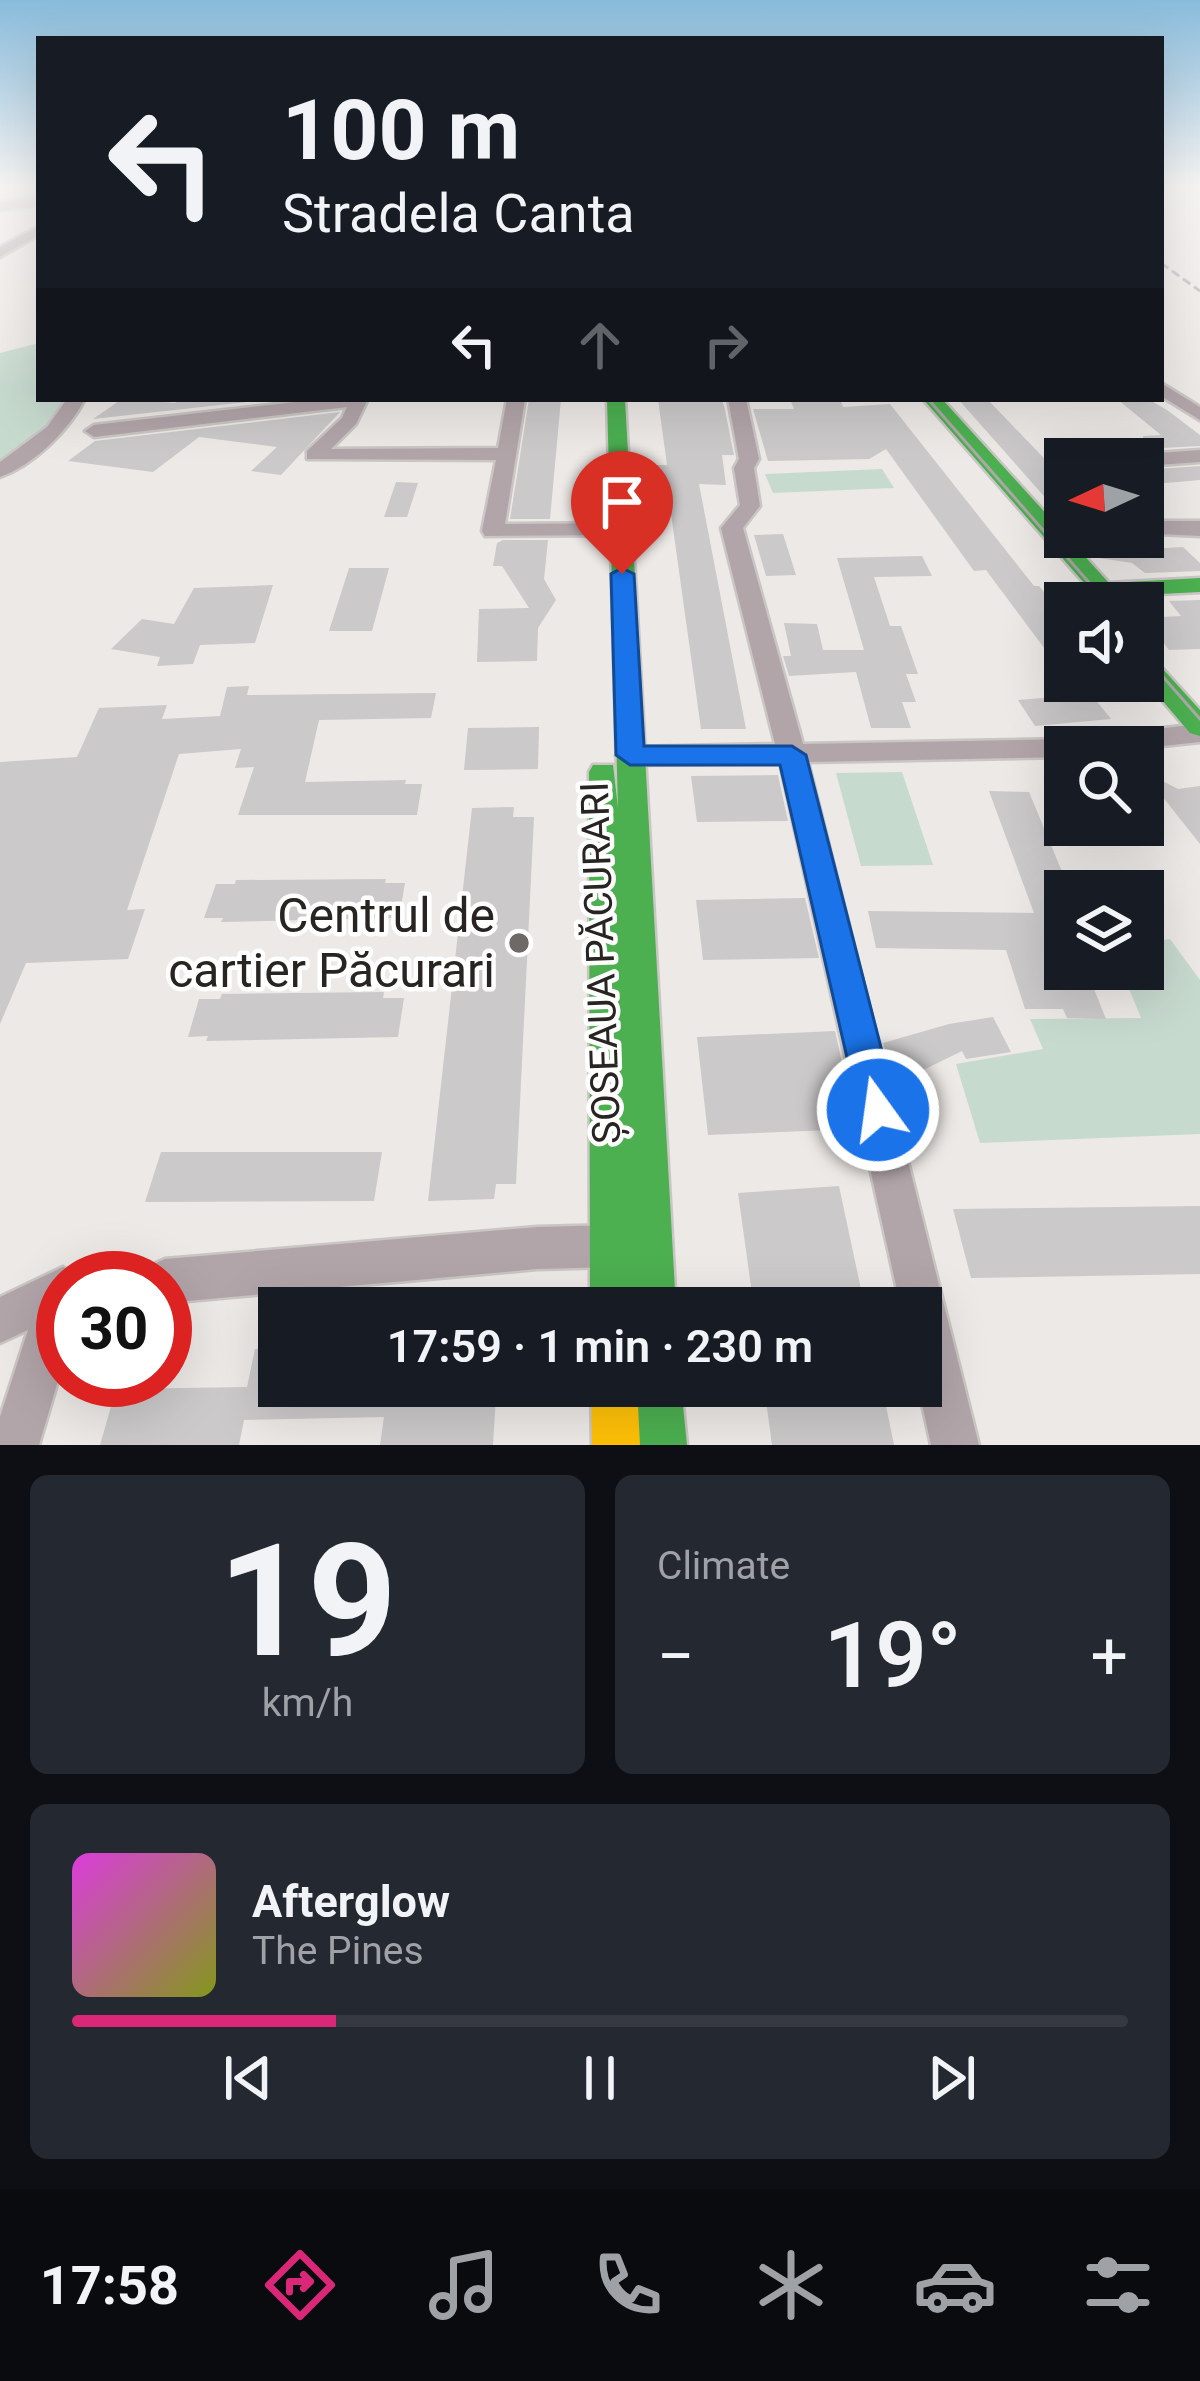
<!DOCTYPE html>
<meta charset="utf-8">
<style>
:root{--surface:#171b24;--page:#242831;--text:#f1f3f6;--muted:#9ea1a6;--line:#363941;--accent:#db2777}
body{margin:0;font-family:Roboto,sans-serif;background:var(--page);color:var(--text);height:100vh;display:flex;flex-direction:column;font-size:45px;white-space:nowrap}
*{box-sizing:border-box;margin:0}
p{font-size:39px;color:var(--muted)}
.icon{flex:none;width:66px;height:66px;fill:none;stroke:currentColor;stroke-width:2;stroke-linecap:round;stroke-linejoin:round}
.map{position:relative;height:1445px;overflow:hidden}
.panel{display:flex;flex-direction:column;gap:30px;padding:30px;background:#0d0f14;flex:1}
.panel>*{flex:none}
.guide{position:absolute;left:36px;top:36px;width:1128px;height:366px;border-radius:0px;box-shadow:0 12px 48px #0002;background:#171b24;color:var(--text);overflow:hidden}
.needle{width:78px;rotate:266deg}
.buttons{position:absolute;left:1044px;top:438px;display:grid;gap:24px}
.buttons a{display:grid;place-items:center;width:120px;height:120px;border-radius:0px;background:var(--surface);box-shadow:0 12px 48px #0002;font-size:60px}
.speed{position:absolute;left:36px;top:1251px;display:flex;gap:24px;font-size:60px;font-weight:700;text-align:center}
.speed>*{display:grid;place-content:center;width:156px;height:156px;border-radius:50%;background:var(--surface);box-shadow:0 12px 48px #0002;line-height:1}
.speed .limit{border:18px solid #d22;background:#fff;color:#111}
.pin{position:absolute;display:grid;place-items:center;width:102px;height:102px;color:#fff;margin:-123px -51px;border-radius:50% 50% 50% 0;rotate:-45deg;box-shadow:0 0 12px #0007}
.pin .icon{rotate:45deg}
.me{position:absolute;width:132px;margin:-66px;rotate:346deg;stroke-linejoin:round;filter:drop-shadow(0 0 9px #0008)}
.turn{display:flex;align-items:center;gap:42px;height:252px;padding:0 48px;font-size:54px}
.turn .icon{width:156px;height:156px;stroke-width:2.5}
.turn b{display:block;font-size:84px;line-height:102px}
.lanes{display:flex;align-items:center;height:114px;padding:0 48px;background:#0003;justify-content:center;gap:60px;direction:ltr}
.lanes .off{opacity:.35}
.big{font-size:90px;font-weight:600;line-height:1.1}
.panel .card{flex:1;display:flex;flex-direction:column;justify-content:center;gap:18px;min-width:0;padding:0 42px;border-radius:18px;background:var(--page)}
.panel .dial{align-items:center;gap:0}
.dial b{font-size:156px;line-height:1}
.song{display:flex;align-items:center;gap:36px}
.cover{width:144px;height:144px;border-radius:18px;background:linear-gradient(135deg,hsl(300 70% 55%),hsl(70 70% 35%))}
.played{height:12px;border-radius:6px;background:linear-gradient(90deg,var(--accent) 25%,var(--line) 25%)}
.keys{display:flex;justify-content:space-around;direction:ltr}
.heat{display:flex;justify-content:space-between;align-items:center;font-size:66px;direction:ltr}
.panel .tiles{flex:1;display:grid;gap:30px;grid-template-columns:1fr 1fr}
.card:last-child{grid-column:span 2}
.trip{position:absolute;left:258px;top:1287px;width:684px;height:120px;border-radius:0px;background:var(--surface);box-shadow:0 12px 48px #0002;font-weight:600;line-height:120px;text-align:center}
.tabs{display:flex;height:192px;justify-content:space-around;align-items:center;background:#090b0e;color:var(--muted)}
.tabs .icon{width:84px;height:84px}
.tabs .on{color:var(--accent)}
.tabs b{font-size:54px;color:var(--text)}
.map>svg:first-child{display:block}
.green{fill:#c7dace}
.building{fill:#cbc9c9}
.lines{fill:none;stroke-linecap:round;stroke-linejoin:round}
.street-casing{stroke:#c9c6c4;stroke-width:5}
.fast-casing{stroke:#c9c6c4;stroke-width:5}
.slow-casing{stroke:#c9c6c4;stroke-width:5}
.street{fill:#b2a5aa;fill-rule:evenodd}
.fast{fill:#4caf50;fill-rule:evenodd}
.slow{fill:#ffc107;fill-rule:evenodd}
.tram{stroke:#aea8a8;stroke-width:3}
.rail{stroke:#aea8a8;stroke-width:3;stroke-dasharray:9 4.5;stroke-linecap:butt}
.route{fill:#1a73e8;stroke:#114b97;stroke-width:3}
.poi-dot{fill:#6c6967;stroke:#fff;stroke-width:4.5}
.labels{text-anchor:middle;stroke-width:9;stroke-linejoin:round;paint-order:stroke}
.street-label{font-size:39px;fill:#272422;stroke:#fff}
.near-poi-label{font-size:48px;fill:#272422;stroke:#fff;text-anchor:end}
</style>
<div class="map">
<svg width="1200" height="1445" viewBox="0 0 1200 1445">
<rect width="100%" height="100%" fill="#ede9e6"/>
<g class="green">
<path d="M 39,343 L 39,399 L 71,399 L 64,415 L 0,464 L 0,353 Z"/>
<path d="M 882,469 L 894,488 L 773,493 L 765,474 Z"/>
<path d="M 902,772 L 933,865 L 861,866 L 836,773 Z"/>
<path d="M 1170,939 L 1200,980 L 1200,1134 L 980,1143 L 956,1064 L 1043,1049 L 1030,1019 L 1141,1018 L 1121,969 L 1143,969 L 1143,943 Z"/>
</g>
<g class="building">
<path d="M 122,399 L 175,403 L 180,399 L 274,399 L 93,419 Z"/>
<path d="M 529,399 L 561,399 L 550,519 L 510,519 Z"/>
<path d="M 658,399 L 722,399 L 725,410 L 734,455 L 722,455 L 726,485 L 699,484 L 746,729 L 701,729 L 667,485 L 656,485 L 655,465 L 667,465 Z"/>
<path d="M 790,399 L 840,399 L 843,407 L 890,404 L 1034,586 L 1039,586 L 1065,617 L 1065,676 L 986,570 L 974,571 L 886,449 L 869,459 L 768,461 L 753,409 L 794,409 Z"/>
<path d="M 958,399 L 987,399 L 1065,480 L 1065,520 Z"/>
<path d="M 1117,399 L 1148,399 L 1167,410 L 1200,435 L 1200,446 L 1143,449 L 1143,436 L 1161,435 Z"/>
<path d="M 340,412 L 281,475 L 251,471 L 277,447 L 199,437 L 153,472 L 68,461 L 95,441 Z"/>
<path d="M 1200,466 L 1200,480 L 1143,485 L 1143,470 Z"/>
<path d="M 396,482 L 418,483 L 407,517 L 384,517 Z"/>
<path d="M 783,534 L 796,575 L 766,576 L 754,535 Z"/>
<path d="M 1080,537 L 1120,537 L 1133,550 L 1183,547 L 1200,563 L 1200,571 L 1145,573 L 1132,563 L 1099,558 Z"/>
<path d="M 503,540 L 548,540 L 544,579 L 556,600 L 538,628 L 537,661 L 477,662 L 479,609 L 529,608 L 502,566 L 493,566 L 497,543 Z"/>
<path d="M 922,556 L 932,576 L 874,577 L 890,626 L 901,626 L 918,674 L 906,674 L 916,702 L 902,702 L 911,728 L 871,728 L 856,672 L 789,676 L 783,656 L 791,656 L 784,623 L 817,624 L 823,650 L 864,650 L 837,558 Z"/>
<path d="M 349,568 L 389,568 L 372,631 L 329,631 Z"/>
<path d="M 273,585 L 255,643 L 200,645 L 193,664 L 157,666 L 160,657 L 111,649 L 142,619 L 174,624 L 194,588 Z"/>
<path d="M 1200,600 L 1200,649 L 1169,650 L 1144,618 L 1181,616 L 1169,601 Z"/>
<path d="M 1069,681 L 1134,681 L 1135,695 L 1095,699 L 1111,719 L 1035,726 L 1018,700 L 1079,695 Z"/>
<path d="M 249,686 L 247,695 L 436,693 L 431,718 L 319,720 L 305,782 L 406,780 L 405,784 L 422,784 L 417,815 L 238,815 L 254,767 L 235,768 L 241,749 L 179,754 L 127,910 L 145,909 L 128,959 L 26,963 L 0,1024 L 0,762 L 77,757 L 99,708 L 167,705 L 162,719 L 220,716 L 227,687 Z"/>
<path d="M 539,727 L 538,769 L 464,770 L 468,728 Z"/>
<path d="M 1143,771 L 1178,789 L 1200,786 L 1200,844 L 1162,796 L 1143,799 Z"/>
<path d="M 778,775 L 788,821 L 697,822 L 691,776 Z"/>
<path d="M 989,791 L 1029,792 L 1070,891 L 1065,891 L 1065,969 L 1086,969 L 1106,1019 L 1067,1018 L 1063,1009 L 1025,1009 L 1006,950 L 876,948 L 868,911 L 1034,913 Z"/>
<path d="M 514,807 L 513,817 L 534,817 L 516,1184 L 496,1184 L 494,1199 L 428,1201 L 472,808 Z"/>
<path d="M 386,879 L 385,883 L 405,883 L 399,918 L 221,922 L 223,918 L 204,918 L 216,884 L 235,884 L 236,880 Z"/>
<path d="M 805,898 L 819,958 L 703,960 L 696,900 Z"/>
<path d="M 384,992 L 383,998 L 404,998 L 398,1037 L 206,1041 L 208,1036 L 188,1037 L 199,999 L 220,999 L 222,994 Z"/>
<path d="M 993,1017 L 1011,1052 L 966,1059 L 962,1051 L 895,1084 L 883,1043 L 949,1024 Z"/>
<path d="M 835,1031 L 857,1129 L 708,1135 L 697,1037 Z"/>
<path d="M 161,1152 L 382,1152 L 374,1201 L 145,1202 Z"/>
<path d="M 839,1186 L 865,1308 L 754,1308 L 738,1193 Z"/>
<path d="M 1200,1206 L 1200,1274 L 971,1278 L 953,1209 Z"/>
<path d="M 255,1349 L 279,1349 L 279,1386 L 382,1386 L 381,1395 L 496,1396 L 493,1445 L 380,1445 L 384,1417 L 244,1420 L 239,1445 L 100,1445 L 116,1389 L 247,1387 Z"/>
<path d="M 764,1386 L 882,1386 L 894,1445 L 772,1445 Z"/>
</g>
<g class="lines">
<defs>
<g id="street">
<path d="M 39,197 L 39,205 L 0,210 L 0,202 Z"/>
<path d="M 39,226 L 39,235 L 0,257 L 0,247 Z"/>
<path d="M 1161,383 L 1200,407 L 1200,420 L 1161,396 Z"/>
<path d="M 67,399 L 85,399 C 68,431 34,465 0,477 L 0,462 L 47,427 Z"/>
<path d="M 321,399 L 368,399 L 356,424 L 331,449 L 498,448 L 507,399 L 525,399 L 505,524 L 620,523 L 631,529 L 620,535 L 485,536 L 482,531 L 496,460 L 307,459 L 307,451 L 342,418 L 347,407 L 94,437 L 85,431 L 94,425 Z"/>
<path d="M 728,399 L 746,399 L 759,459 L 754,468 L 760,506 L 743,528 L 803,744 L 1066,739 L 1200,724 L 1200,742 L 1143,748 L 1065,747 L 1065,757 L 808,762 L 979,1445 L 931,1445 L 918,1386 L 921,1308 L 901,1308 L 780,763 L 630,765 L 616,756 L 630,747 L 775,744 L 721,528 L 740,505 L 734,468 L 739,459 Z"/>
<path d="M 1200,450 L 1200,462 L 1143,466 L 1143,459 L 1134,459 L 1143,454 Z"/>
<path d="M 1143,515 L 1163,521 L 1200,521 L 1200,536 L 1160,534 L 1143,529 Z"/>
<path d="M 615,1225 L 630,1231 L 636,1246 L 630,1261 L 615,1267 L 537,1269 L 165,1303 L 165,1278 L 145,1278 L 150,1266 L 165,1259 L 537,1227 Z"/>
<path d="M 63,1267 L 80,1278 L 63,1278 L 63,1364 L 39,1445 L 0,1445 L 0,1417 L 28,1330 L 0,1343 L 0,1297 Z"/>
</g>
<g id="fast">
<path d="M 607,399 L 625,399 L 676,1308 L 590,1308 L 589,772 L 593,765 L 613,765 L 618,808 Z"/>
<path d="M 923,399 L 942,399 L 1109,583 L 1200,578 L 1200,592 L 1121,596 L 1127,603 L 1073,596 L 1069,591 L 1073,586 L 1085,584 Z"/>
<path d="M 1143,654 L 1152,657 L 1200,710 L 1200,736 L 1190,733 L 1143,678 Z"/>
<path d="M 635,1386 L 681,1386 L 687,1445 L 639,1445 Z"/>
</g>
<path id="slow" d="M 591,1386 L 637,1386 L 640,1445 L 592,1445 Z"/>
</defs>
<use href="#street" class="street-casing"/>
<use href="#fast" class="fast-casing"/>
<use href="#slow" class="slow-casing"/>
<use href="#street" class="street"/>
<use href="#fast" class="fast"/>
<use href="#slow" class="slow"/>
<g class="tram">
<path d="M 928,399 L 1107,603"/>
<path d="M 1143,654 L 1200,719"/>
</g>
<path class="rail" d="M 1161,263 L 1200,291"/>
</g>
<linearGradient id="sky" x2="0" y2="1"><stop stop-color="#88bbdb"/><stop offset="0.48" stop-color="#f7f5f4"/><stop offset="1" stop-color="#f7f5f4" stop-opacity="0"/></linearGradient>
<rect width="1200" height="389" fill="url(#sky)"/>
<path class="route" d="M 622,568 L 634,574 L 644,746 L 792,746 L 806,755 L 897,1110 L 892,1122 L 878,1128 L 864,1122 L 859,1110 L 780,765 L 630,765 L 616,755 L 611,574 Z"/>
<circle class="poi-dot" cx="519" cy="943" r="12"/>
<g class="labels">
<g class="street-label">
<text transform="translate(600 963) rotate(-92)" y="14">ȘOSEAUA PĂCURARI</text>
</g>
<g class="near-poi-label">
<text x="495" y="932">Centrul de<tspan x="495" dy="55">cartier Păcurari</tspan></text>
</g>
</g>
</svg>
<div class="buttons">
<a><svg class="needle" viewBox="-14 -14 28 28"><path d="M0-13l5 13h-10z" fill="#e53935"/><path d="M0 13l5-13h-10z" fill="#9ea1a6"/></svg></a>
<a><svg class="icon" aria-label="sound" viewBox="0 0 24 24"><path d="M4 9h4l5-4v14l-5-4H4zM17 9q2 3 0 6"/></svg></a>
<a><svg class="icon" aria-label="search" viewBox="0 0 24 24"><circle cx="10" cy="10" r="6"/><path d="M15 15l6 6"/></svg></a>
<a><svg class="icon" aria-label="layers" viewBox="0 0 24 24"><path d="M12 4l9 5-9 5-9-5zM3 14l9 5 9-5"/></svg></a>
</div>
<div class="speed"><div class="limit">30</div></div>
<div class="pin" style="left:622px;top:574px;background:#d93025"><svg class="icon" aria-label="arrive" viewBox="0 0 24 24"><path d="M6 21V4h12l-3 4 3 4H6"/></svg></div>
<svg class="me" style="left:878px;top:1110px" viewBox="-20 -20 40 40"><circle r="17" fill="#1a73e8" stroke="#fff" stroke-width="3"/><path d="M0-11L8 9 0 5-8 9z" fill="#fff"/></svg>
<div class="trip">17:59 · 1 min · 230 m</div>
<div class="guide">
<div class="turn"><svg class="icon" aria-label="left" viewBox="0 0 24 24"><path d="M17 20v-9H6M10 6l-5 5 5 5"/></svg><div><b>100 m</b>Stradela Canta</div></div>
<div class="lanes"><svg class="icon" aria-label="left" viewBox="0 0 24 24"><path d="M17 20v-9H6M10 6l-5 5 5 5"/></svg><svg class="icon off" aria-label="ahead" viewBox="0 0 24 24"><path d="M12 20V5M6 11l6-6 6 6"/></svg><svg class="icon off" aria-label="right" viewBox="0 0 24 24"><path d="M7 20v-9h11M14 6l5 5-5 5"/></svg></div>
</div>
</div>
<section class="panel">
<div class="tiles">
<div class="card dial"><b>19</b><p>km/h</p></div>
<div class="card"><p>Climate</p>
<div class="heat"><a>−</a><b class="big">19°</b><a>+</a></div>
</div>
<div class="card">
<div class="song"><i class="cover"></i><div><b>Afterglow</b><p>The Pines</p></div></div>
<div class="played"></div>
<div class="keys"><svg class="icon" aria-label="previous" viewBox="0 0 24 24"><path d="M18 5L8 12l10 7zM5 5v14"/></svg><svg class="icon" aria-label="pause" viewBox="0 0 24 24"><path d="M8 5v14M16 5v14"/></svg><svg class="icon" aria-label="next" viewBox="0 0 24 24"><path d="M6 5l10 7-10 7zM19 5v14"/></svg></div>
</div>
</div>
</section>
<nav class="tabs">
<b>17:58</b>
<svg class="icon on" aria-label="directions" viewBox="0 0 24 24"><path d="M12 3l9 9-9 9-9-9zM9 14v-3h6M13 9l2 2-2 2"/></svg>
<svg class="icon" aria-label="music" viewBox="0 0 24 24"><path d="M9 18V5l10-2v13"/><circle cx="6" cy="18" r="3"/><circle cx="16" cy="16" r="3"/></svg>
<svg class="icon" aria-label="phone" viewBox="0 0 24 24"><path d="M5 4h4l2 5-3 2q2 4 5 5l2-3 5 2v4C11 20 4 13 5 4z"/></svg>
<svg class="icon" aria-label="climate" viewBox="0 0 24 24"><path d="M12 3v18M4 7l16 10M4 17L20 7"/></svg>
<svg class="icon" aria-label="car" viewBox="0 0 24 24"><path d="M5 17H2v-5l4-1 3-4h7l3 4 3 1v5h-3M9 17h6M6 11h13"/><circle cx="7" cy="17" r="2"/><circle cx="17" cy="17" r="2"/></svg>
<svg class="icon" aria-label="filters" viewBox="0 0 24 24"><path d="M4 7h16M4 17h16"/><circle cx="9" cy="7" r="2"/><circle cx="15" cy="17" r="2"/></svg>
</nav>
